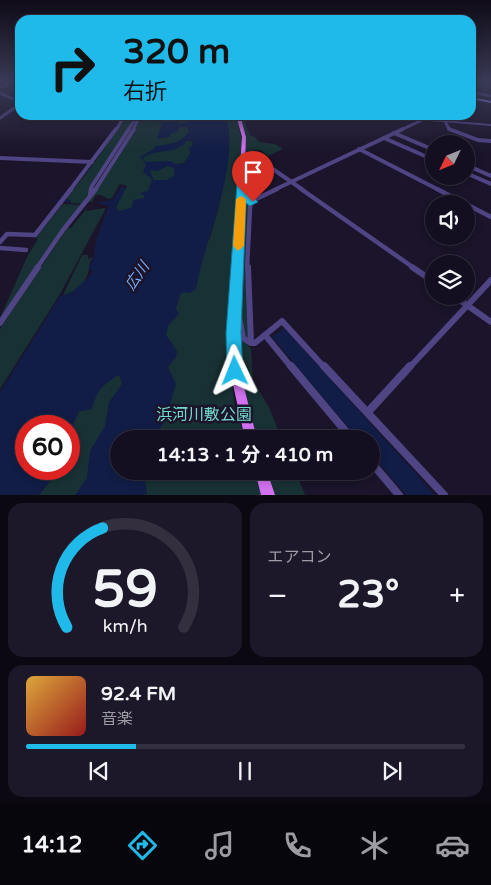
<!DOCTYPE html>
<html lang="ja">
<meta charset="utf-8">
<style>
:root{--surface:#140f20;--page:#1d1829;--text:#f1f3f6;--muted:#9d9ca5;--line:#332f3e;--accent:#1fbae9}
body{margin:0;font-family:"Varela Round","Noto Sans JP",sans-serif;background:var(--page);color:var(--text);height:100vh;display:flex;flex-direction:column;font-size:19px;white-space:nowrap}
*{box-sizing:border-box;margin:0}
p{font-size:16px;color:var(--muted)}
.icon{flex:none;width:28px;height:28px;fill:none;stroke:currentColor;stroke-width:2;stroke-linecap:round;stroke-linejoin:round}
.map{position:relative;height:495px;overflow:hidden}
.panel{display:flex;flex-direction:column;gap:8px;padding:8px;background:#0b0812;flex:1}
.panel>*{flex:none}
.banner{position:absolute;left:15px;top:15px;width:461px;height:105px;border-radius:15px;box-shadow:0 2px 8px #0003,0 0 0 1px var(--line);background:#1fbae9;color:#111;overflow:hidden}
.needle{width:32px;rotate:227deg}
.fabs{position:absolute;left:425px;top:135px;display:grid;gap:10px}
.fabs a{display:grid;place-items:center;width:50px;height:50px;border-radius:50%;background:var(--surface);box-shadow:0 2px 8px #0003,0 0 0 1px var(--line);font-size:25px}
.speed{position:absolute;left:15px;top:415px;display:flex;gap:10px;font-size:25px;font-weight:700;text-align:center}
.speed>*{display:grid;place-content:center;width:65px;height:65px;border-radius:50%;background:var(--surface);box-shadow:0 2px 8px #0003,0 0 0 1px var(--line);line-height:1}
.speed .limit{border:8px solid #d22;background:#fff;color:#111}
.pin{position:absolute;display:grid;place-items:center;width:42px;height:42px;color:#fff;margin:-51px -21px;border-radius:50% 50% 50% 0;rotate:-45deg;box-shadow:0 0 5px #0007}
.pin .icon{rotate:45deg}
.me{position:absolute;width:55px;margin:-28px;rotate:358deg;stroke-linejoin:round;filter:drop-shadow(0 0 4px #0008)}
.turn{display:flex;align-items:center;gap:18px;height:105px;padding:0 25px;font-size:22px}
.turn .icon{width:65px;height:65px;stroke-width:2.5}
.turn b{display:block;font-size:35px;line-height:42px}
.big{font-size:38px;font-weight:700;line-height:1.1}
.panel .tile{flex:1;display:flex;flex-direction:column;justify-content:center;gap:8px;min-width:0;padding:0 18px;border-radius:15px;background:var(--page)}
.panel .dial{align-items:center;gap:0}
.dial svg{height:130px;overflow:visible;fill:none;stroke:var(--line);stroke-width:7;stroke-linecap:round;text-anchor:middle}
.dial text{fill:var(--text);stroke:none}
.song{display:flex;align-items:center;gap:15px}
.cover{width:60px;height:60px;border-radius:8px;background:linear-gradient(135deg,hsl(40 70% 55%),hsl(0 70% 35%))}
.played{height:5px;border-radius:2px;background:linear-gradient(90deg,var(--accent) 25%,var(--line) 25%)}
.keys{display:flex;justify-content:space-around;direction:ltr}
.heat{display:flex;justify-content:space-between;align-items:center;font-size:28px;direction:ltr}
.panel .tiles{flex:1;display:grid;gap:8px;grid-template-columns:1fr 1fr}
.tile:last-child{grid-column:span 2}
.trip{position:absolute;left:110px;top:430px;width:270px;height:50px;border-radius:25px;background:var(--surface);box-shadow:0 2px 8px #0003,0 0 0 1px var(--line);font-weight:700;line-height:50px;text-align:center}
.menu{display:flex;height:80px;justify-content:space-around;align-items:center;background:#08060d;color:var(--muted)}
.menu .icon{width:35px;height:35px}
.menu .current{color:var(--accent)}
.menu b{font-size:22px;color:var(--text)}
.map>svg:first-child{display:block}
.green{fill:#183134}
.water{fill:#111d46;fill-rule:evenodd}
.lines{fill:none;stroke-linecap:round;stroke-linejoin:round}
.stream{stroke:#111d46;stroke-width:2}
.minor-far4{stroke:#4f4484;stroke-width:3}
.minor-far3{stroke:#4f4484;stroke-width:4}
.minor-far2{stroke:#4f4484;stroke-width:4.5}
.minor-far1{stroke:#4f4484;stroke-width:6}
.minor{stroke:#4f4484;stroke-width:8}
.tertiary{fill:#4f4484;fill-rule:evenodd}
.secondary{fill:#9381f3;fill-rule:evenodd}
.primary{fill:#d272f1;fill-rule:evenodd}
.route{fill:#1fbae9;stroke:#147997}
.slow{fill:#f59e0b}
.labels{text-anchor:middle;stroke-width:5;stroke-linejoin:round;paint-order:stroke}
.water-label{font-size:15px;font-style:italic;fill:#78aaf2;stroke:#1b142a}
.near-park-label{font-size:16px;fill:#72d7cb;stroke:#1b142a}
</style>
<div class="map">
<svg width="491" height="495" viewBox="0 0 491 495">
<rect width="100%" height="100%" fill="#1b142a"/>
<g class="green">
<path d="M 127,115 L 134,115 L 131,124 L 96,177 L 84,204 L 71,203 L 70,200 L 66,199 L 92,166 Z"/>
<path d="M 141,115 L 186,115 L 189,122 L 177,127 L 187,127 L 190,132 L 186,138 L 175,145 L 186,141 L 193,141 L 188,163 L 165,165 L 178,168 L 159,204 L 163,222 L 124,221 L 121,212 L 116,209 C 118,201 123,193 127,186 L 120,184 L 112,198 L 108,199 L 101,195 L 96,195 L 92,202 L 89,202 L 134,132 Z"/>
<path d="M 224,115 L 236,115 L 242,141 L 227,331 L 234,403 L 245,439 L 143,439 L 170,297 L 210,238 L 219,206 L 227,165 L 229,137 Z"/>
<path d="M 239,115 L 242,115 L 250,135 L 255,137 L 259,142 L 275,144 L 283,149 L 268,156 L 260,150 L 253,150 L 252,169 L 256,170 L 254,199 L 252,199 L 252,190 L 245,171 L 246,135 Z"/>
<path d="M 245,175 L 250,189 L 248,339 L 245,335 L 239,306 Z"/>
<path d="M 63,204 L 82,205 L 0,318 L 28,255 L 38,239 L 36,238 Z"/>
<path d="M 87,208 L 86,211 L 105,208 L 105,210 L 60,294 L 0,389 L 0,329 L 68,227 L 71,228 Z"/>
<path d="M 82,255 L 88,255 L 88,259 L 93,257 C 88,264 90,267 88,273 C 85,284 73,294 63,295 Z"/>
<path d="M 237,316 L 242,338 L 251,349 L 253,381 L 269,407 L 282,439 L 256,439 L 239,369 Z"/>
<path d="M 145,331 L 119,439 L 119,471 L 255,471 L 263,495 L 39,495 L 52,478 L 54,469 L 69,469 L 69,433 L 79,411 L 91,409 L 97,393 Z"/>
<path d="M 267,471 L 295,471 L 305,495 L 275,495 Z"/>
</g>
<g class="water">
<path d="M 157,115 L 167,115 L 158,119 L 163,123 L 177,120 L 178,124 L 189,122 L 188,119 L 184,119 L 186,115 L 224,115 L 226,119 L 232,118 L 226,119 C 241,162 203,245 196,289 L 190,293 L 184,292 L 180,295 L 176,309 L 179,314 L 168,326 L 166,335 L 177,351 L 176,357 L 168,367 L 176,384 L 166,418 L 154,439 L 119,439 L 119,471 L 146,471 L 145,480 L 147,495 L 75,495 L 87,478 L 90,451 L 105,426 L 109,402 L 122,384 L 119,375 C 102,385 97,390 92,409 L 79,411 L 69,433 L 69,426 L 26,426 L 26,469 L 54,469 L 52,478 L 39,495 L 0,495 L 0,392 L 60,296 L 71,293 L 91,275 L 92,271 L 89,268 L 95,254 L 94,252 C 97,235 103,221 109,206 L 98,203 L 99,202 L 113,200 L 121,187 L 125,187 C 124,196 118,200 116,209 L 119,211 L 131,208 L 134,200 L 144,198 L 145,196 L 140,193 L 148,191 L 152,179 L 143,172 L 146,164 L 140,157 L 154,149 L 159,139 L 157,138 L 162,124 L 156,120 ZM 184,126 L 190,130 C 181,143 172,144 155,146 L 160,138 L 169,137 L 172,133 L 177,132 L 179,128 ZM 190,140 L 193,142 L 193,145 L 188,148 L 191,153 L 183,164 L 175,164 L 171,161 L 146,162 L 142,158 C 153,152 163,151 173,150 C 178,149 178,146 184,145 L 186,141 ZM 168,166 L 174,168 L 174,176 L 166,180 L 154,180 L 150,172 L 152,170 L 157,171 Z"/>
<path d="M 284,328 L 435,495 L 406,495 L 371,454 L 371,439 L 358,439 L 272,337 Z"/>
</g>
<g class="lines">
<g class="stream">
<path d="M 55,200 L 58,201"/>
<path d="M 64,201 L 69,201"/>
</g>
<g class="minor-far4">
<path d="M 0,87 L 16,82"/>
<path d="M 471,92 L 491,96"/>
<path d="M 0,93 L 20,102"/>
<path d="M 442,115 L 449,129 L 451,130"/>
<path d="M 0,118 L 20,104"/>
<path d="M 116,130 L 125,115"/>
<path d="M 128,130 L 138,115"/>
<path d="M 133,130 L 140,115"/>
<path d="M 401,130 L 422,120"/>
</g>
<g class="minor-far3">
<path d="M 449,129 L 478,140 L 491,141"/>
<path d="M 394,133 L 434,150"/>
<path d="M 384,138 L 434,160"/>
<path d="M 359,149 L 439,190"/>
<path d="M 254,156 L 303,190"/>
<path d="M 0,158 L 92,162"/>
<path d="M 466,165 L 491,176"/>
<path d="M 243,171 L 251,190"/>
<path d="M 466,173 L 491,184"/>
<path d="M 70,190 L 116,129"/>
<path d="M 91,190 L 92,186 L 129,129"/>
<path d="M 95,190 L 134,129"/>
<path d="M 274,190 L 403,129"/>
</g>
<g class="minor-far2">
<path d="M 301,189 L 414,268"/>
<path d="M 437,189 L 466,204"/>
<path d="M 90,196 L 91,189"/>
<path d="M 250,202 L 277,189"/>
<path d="M 466,204 L 491,217"/>
<path d="M 0,242 L 7,234 L 35,235 L 71,189"/>
<path d="M 0,248 L 26,250"/>
<path d="M 37,268 L 63,230 L 96,189"/>
<path d="M 247,268 L 251,189"/>
</g>
<g class="minor-far1">
<path d="M 248,267 L 251,343"/>
<path d="M 412,267 L 434,282"/>
<path d="M 454,296 L 491,322"/>
<path d="M 238,311 L 243,338 L 251,343 L 255,343 L 282,321 L 325,368"/>
<path d="M 0,323 L 38,267"/>
<path d="M 265,335 L 292,368"/>
<path d="M 409,368 L 491,280"/>
</g>
<g class="minor">
<path d="M 291,366 L 352,439"/>
<path d="M 324,366 L 444,495"/>
<path d="M 368,412 L 410,366"/>
<path d="M 371,462 L 399,495"/>
</g>
<path class="tertiary" d="M 367,115 L 383,115 L 491,124 L 491,126 L 369,116 Z"/>
<path class="secondary" d="M 471,97 L 491,101 L 491,103 L 471,99 Z"/>
<g class="primary">
<path d="M 236,115 L 240,115 L 246,137 L 239,333 L 240,371 L 257,439 L 245,439 L 230,371 L 229,333 L 241,152 L 242,137 Z"/>
<path d="M 255,471 L 267,471 L 275,495 L 261,495 Z"/>
</g>
</g>
<linearGradient id="sky" x2="0" y2="1"><stop stop-color="#0f0b17"/><stop offset="0.54" stop-color="#393a55"/><stop offset="1" stop-color="#393a55" stop-opacity="0"/></linearGradient>
<rect width="491" height="151" fill="url(#sky)"/>
<path class="route" d="M 242,168 C 252,173 256,189 255,199 L 258,202 L 250,206 L 246,203 L 241,333 L 243,371 L 241,377 L 235,379 L 230,377 L 227,371 L 226,333 L 238,171 Z"/>
<path class="slow" d="M 241,196 L 246,199 L 244,246 L 238,251 L 233,246 L 236,199 Z"/>
<g class="labels">
<g class="water-label">
<text transform="translate(137 276) rotate(-55)" y="5">広川</text>
</g>
<g class="near-park-label">
<text x="204" y="420">浜河川敷公園</text>
</g>
</g>
</svg>
<div class="fabs">
<a><svg class="needle" viewBox="-14 -14 28 28"><path d="M0-13l5 13h-10z" fill="#e53935"/><path d="M0 13l5-13h-10z" fill="#9d9ca5"/></svg></a>
<a><svg class="icon" aria-label="sound" viewBox="0 0 24 24"><path d="M4 9h4l5-4v14l-5-4H4zM17 9q2 3 0 6"/></svg></a>
<a><svg class="icon" aria-label="layers" viewBox="0 0 24 24"><path d="M12 4l9 5-9 5-9-5zM3 14l9 5 9-5"/></svg></a>
</div>
<div class="speed"><div class="limit">60</div></div>
<div class="pin" style="left:253px;top:202px;background:#d93025"><svg class="icon" aria-label="arrive" viewBox="0 0 24 24"><path d="M6 21V4h12l-3 4 3 4H6"/></svg></div>
<svg class="me" style="left:235px;top:371px" viewBox="-20 -20 40 40"><path d="M0-17L14 15 0 8-14 15z" fill="#1fbae9" stroke="#fff" stroke-width="4"/></svg>
<div class="trip">14:13 · 1 分 · 410 m</div>
<div class="banner">
<div class="turn"><svg class="icon" aria-label="right" viewBox="0 0 24 24"><path d="M7 20v-9h11M14 6l5 5-5 5"/></svg><div><b>320 m</b>右折</div></div>
</div>
</div>
<section class="panel">
<div class="tiles">
<div class="tile dial"><svg viewBox="0 0 100 80">
<path d="M14 69A42 42 0 1 1 86 69"/>
<path d="M14 69A42 42 0 0 1 36 8" stroke="#1fbae9"/>
<text x="50" y="56" font-size="32" font-weight="700">59</text>
<text x="50" y="72" font-size="11">km/h</text>
</svg></div>
<div class="tile"><p>エアコン</p>
<div class="heat"><a>−</a><b class="big">23°</b><a>+</a></div>
</div>
<div class="tile">
<div class="song"><i class="cover"></i><div><b>92.4 FM</b><p>音楽</p></div></div>
<div class="played"></div>
<div class="keys"><svg class="icon" aria-label="previous" viewBox="0 0 24 24"><path d="M18 5L8 12l10 7zM5 5v14"/></svg><svg class="icon" aria-label="pause" viewBox="0 0 24 24"><path d="M8 5v14M16 5v14"/></svg><svg class="icon" aria-label="next" viewBox="0 0 24 24"><path d="M6 5l10 7-10 7zM19 5v14"/></svg></div>
</div>
</div>
</section>
<nav class="menu">
<b>14:12</b>
<svg class="icon current" aria-label="directions" viewBox="0 0 24 24"><path d="M12 3l9 9-9 9-9-9zM9 14v-3h6M13 9l2 2-2 2"/></svg>
<svg class="icon" aria-label="music" viewBox="0 0 24 24"><path d="M9 18V5l10-2v13"/><circle cx="6" cy="18" r="3"/><circle cx="16" cy="16" r="3"/></svg>
<svg class="icon" aria-label="phone" viewBox="0 0 24 24"><path d="M5 4h4l2 5-3 2q2 4 5 5l2-3 5 2v4C11 20 4 13 5 4z"/></svg>
<svg class="icon" aria-label="climate" viewBox="0 0 24 24"><path d="M12 3v18M4 7l16 10M4 17L20 7"/></svg>
<svg class="icon" aria-label="car" viewBox="0 0 24 24"><path d="M5 17H2v-5l4-1 3-4h7l3 4 3 1v5h-3M9 17h6M6 11h13"/><circle cx="7" cy="17" r="2"/><circle cx="17" cy="17" r="2"/></svg>
</nav>
